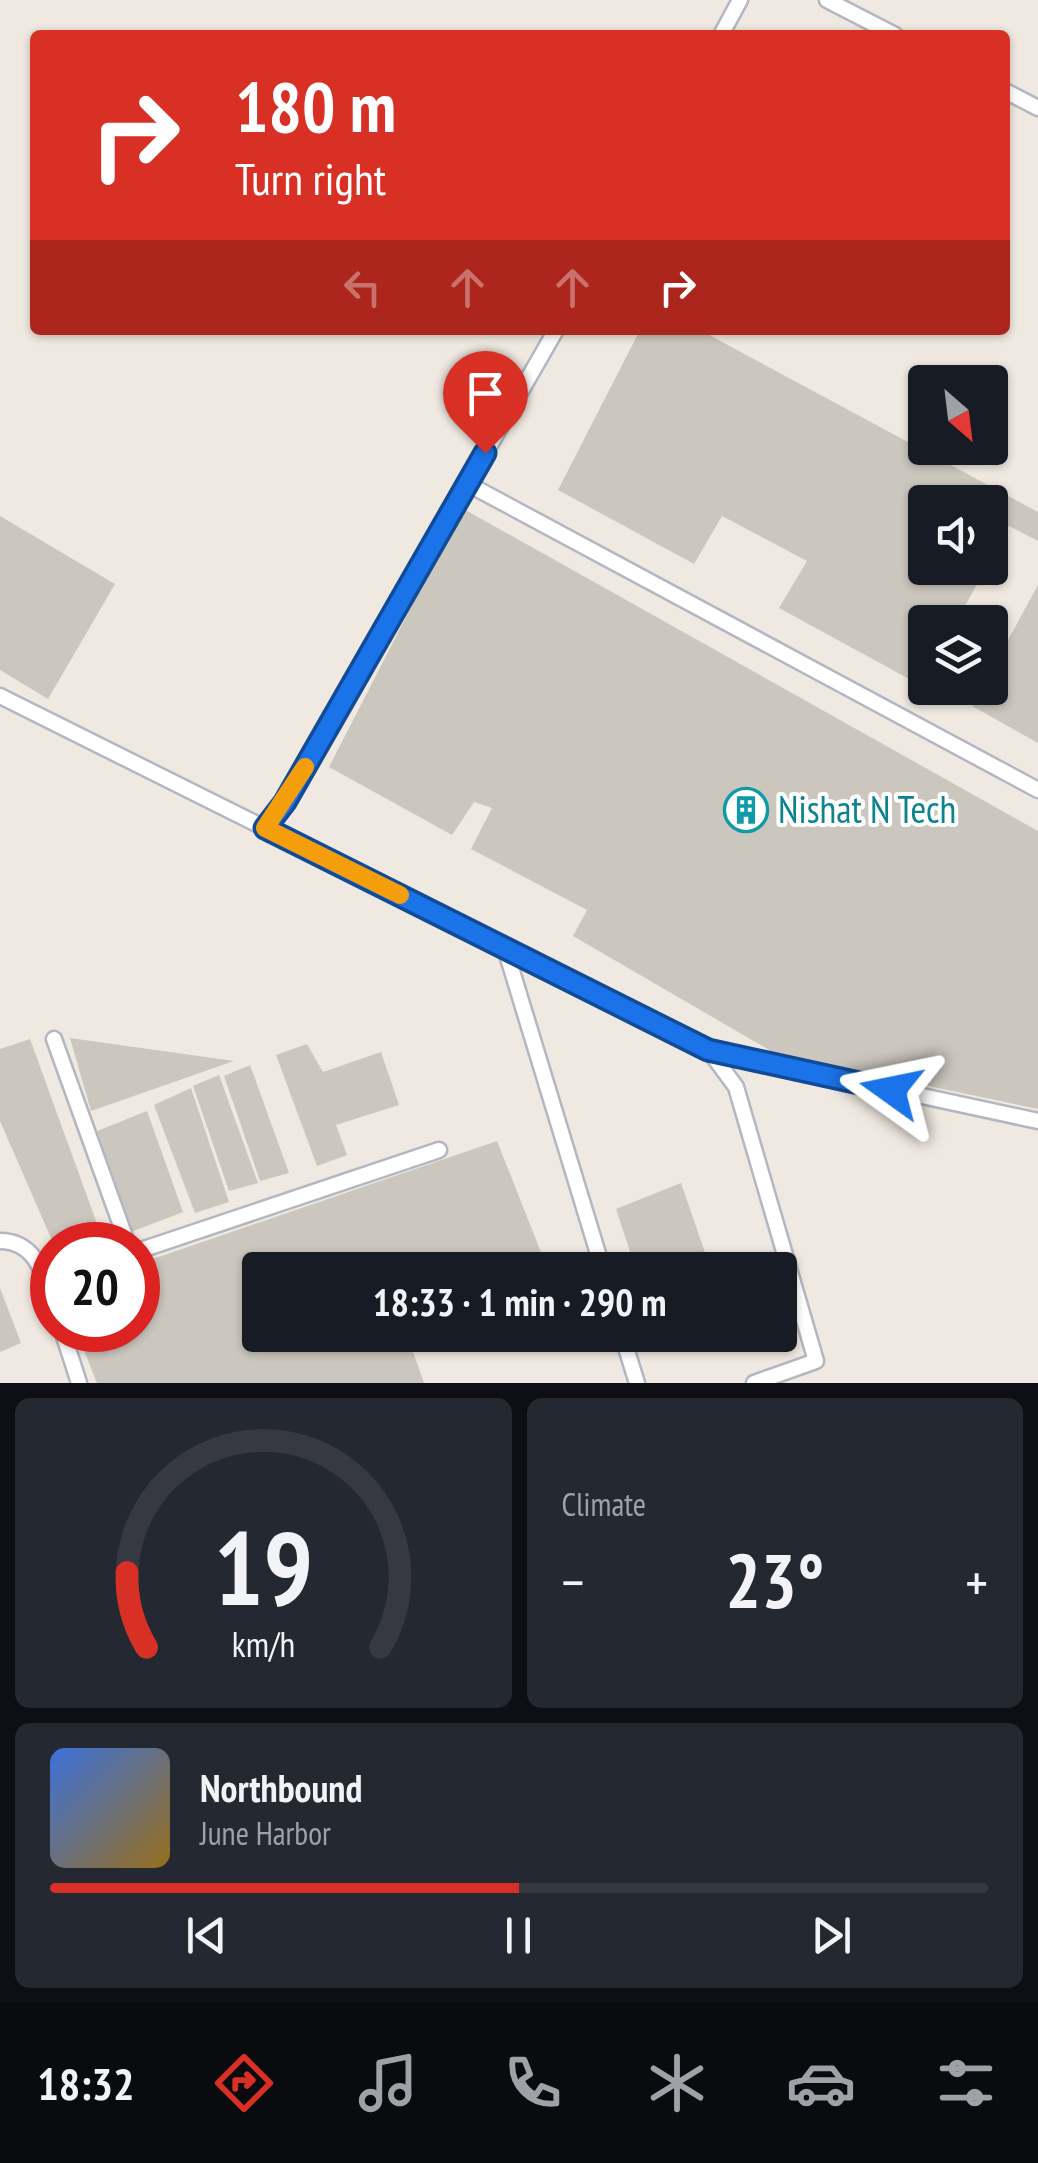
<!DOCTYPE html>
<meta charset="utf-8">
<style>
:root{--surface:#171b24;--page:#242831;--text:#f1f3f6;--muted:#9ea1a6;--line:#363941;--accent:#d93025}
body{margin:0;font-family:"PT Sans Narrow",sans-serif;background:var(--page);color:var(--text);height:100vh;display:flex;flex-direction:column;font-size:38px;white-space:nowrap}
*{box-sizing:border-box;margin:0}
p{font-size:32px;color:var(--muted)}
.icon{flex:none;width:55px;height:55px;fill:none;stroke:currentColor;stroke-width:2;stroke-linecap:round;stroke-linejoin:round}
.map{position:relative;height:1383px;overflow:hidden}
.panel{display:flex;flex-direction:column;gap:15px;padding:15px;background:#0d0f14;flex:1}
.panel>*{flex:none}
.banner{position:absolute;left:30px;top:30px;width:980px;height:305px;border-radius:10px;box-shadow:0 2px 8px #0004;background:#d93025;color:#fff;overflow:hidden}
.needle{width:65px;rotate:152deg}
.fabs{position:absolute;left:908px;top:365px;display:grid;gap:20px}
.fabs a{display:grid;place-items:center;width:100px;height:100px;border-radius:10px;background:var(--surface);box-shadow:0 2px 8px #0004;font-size:50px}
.speed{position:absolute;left:30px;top:1222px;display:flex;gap:20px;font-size:50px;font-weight:700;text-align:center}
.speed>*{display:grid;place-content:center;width:130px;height:130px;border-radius:50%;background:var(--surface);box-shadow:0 2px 8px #0004;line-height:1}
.speed .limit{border:15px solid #d22;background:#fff;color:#111}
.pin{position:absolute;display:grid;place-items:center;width:85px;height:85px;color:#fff;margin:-102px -42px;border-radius:50% 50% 50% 0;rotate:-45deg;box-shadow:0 0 10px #0007}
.pin .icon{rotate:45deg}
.me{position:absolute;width:110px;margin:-55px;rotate:282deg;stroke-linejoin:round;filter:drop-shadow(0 0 8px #0008)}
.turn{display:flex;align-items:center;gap:35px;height:210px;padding:0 40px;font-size:45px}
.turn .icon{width:130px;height:130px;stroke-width:2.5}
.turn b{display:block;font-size:70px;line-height:85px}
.lanes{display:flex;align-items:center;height:95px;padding:0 40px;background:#0003;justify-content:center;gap:50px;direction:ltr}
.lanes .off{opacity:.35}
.big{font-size:75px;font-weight:800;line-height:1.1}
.panel .card{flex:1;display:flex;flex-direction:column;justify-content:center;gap:15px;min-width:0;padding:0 35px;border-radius:15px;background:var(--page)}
.panel .dial{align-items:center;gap:0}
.dial svg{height:260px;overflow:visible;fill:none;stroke:var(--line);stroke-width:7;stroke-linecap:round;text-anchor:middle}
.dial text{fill:var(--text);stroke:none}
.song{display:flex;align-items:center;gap:30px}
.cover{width:120px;height:120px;border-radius:15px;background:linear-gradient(135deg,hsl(220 70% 55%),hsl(40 70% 35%))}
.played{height:10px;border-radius:5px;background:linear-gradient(90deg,var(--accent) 50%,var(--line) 50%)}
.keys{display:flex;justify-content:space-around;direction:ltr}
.heat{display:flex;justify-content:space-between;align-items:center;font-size:55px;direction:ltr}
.panel .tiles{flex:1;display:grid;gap:15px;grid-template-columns:1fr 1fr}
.card:last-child{grid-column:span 2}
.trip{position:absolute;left:242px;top:1252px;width:555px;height:100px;border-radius:10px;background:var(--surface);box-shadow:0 2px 8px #0004;font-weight:800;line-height:100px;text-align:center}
.tabs{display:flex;height:160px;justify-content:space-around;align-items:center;background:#090b0e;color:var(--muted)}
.tabs .icon{width:70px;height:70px}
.tabs .active{color:var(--accent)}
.tabs b{font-size:45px;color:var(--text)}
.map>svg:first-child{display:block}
.building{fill:#cbc7bf}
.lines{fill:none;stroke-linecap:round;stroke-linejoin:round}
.service-casing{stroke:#b4b7c1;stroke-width:19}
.service{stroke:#fff;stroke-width:14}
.route-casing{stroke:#114b97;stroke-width:25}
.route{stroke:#1a73e8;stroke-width:18}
.slow{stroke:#f59e0b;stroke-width:18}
.labels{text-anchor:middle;stroke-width:8;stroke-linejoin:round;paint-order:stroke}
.culture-label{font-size:38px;fill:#0d838f;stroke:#fff;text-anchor:start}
</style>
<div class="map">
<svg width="1038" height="1383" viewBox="0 0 1038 1383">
<rect width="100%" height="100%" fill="#efe9e1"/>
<g class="building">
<path d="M 640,330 L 700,330 L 1038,512 L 1038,541 L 1009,526 L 990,561 L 990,502 L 925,502 L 925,568 L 986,568 L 956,622 L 925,622 L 922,686 L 779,608 L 807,561 L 722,516 L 694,564 L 558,490 Z"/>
<path d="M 462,508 L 1038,831 L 1038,1109 L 776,1054 L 573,936 L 587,910 L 471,849 L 492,808 L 474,802 L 452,835 L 329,767 Z"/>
<path d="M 0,516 L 115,584 L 48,699 L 0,670 Z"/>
<path d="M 1038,585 L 1038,743 L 972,706 L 982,688 L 990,688 L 990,673 Z"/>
<path d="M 70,1038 L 234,1061 L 91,1111 Z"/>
<path d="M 30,1039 L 104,1243 L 100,1245 L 54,1245 L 0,1121 L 0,1049 Z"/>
<path d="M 307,1044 L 323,1072 L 381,1052 L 399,1105 L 336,1125 L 347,1155 L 317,1166 L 276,1055 Z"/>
<path d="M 250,1065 L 289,1173 L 260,1181 L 224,1076 Z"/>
<path d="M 219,1075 L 258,1183 L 229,1191 L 193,1086 Z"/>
<path d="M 191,1088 L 229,1202 L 195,1213 L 154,1105 Z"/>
<path d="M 147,1111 L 183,1212 L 131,1232 L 97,1131 Z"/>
<path d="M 497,1141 L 548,1270 L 260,1270 L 260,1335 L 421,1335 L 409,1340 L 424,1383 L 97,1383 L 76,1330 L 138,1330 L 138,1264 Z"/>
<path d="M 681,1183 L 711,1270 L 636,1270 L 616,1209 Z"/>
<path d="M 0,1288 L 21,1343 L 0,1352 Z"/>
</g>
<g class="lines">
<defs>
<g id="service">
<path d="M 827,0 L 895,35"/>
<path d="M 721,35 L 740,0"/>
<path d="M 1005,91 L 1038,108"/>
<path d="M 468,484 L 1038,790"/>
<path d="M 0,696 L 708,1049 L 736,1087 L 816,1361 L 754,1383"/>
<path d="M 265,828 L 285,802 L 556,330"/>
<path d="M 505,948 L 603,1270"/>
<path d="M 54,1039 L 128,1245"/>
<path d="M 709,1050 L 1038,1121"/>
<path d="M 0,1241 C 33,1241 43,1270 52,1299"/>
<path d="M 138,1251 L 439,1150"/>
<path d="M 62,1330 L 79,1383"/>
<path d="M 622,1335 L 637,1383"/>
</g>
</defs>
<use href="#service" class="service-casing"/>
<use href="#service" class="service"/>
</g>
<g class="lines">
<defs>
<path id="route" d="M 485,453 L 285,802 L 265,828 L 708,1050 L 891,1090"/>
</defs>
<use href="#route" class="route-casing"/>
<use href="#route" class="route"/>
<path class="slow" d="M 305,767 L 265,828 L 400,895"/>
</g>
<defs>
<symbol id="building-ring" viewBox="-11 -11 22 22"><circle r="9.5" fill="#fff" stroke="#0f9aa8" stroke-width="1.5"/><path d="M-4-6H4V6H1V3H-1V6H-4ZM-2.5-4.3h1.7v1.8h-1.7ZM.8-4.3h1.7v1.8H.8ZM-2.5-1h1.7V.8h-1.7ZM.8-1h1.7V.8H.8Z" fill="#0f9aa8"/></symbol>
</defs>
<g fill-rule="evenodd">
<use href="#building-ring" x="721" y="785" width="50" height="50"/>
</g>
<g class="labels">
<g class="culture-label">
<text x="778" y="823">Nishat N Tech</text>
</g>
</g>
</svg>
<div class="fabs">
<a><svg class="needle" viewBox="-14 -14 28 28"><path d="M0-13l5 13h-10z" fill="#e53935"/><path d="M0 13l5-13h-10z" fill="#9ea1a6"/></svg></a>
<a><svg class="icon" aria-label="sound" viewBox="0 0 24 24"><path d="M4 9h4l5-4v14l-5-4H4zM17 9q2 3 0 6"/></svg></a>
<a><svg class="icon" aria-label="layers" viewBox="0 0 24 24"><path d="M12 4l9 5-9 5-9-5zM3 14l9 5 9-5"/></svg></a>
</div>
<div class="speed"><div class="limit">20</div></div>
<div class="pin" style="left:485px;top:453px;background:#d93025"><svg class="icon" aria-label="arrive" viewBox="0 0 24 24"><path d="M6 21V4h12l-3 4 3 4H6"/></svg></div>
<svg class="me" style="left:891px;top:1090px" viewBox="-20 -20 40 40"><path d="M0-17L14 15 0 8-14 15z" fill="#1a73e8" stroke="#fff" stroke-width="4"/></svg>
<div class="trip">18:33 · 1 min · 290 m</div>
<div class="banner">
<div class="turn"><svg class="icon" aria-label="right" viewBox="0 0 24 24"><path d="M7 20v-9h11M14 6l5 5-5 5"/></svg><div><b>180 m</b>Turn right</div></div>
<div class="lanes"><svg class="icon off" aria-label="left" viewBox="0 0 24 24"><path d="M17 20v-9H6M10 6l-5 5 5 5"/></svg><svg class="icon off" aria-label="ahead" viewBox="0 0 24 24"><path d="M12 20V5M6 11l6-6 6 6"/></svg><svg class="icon off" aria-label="ahead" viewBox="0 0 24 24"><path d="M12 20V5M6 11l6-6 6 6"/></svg><svg class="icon" aria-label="right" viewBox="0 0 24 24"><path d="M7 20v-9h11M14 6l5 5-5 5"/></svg></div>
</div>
</div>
<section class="panel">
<div class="tiles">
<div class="card dial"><svg viewBox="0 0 100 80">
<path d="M14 69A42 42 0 1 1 86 69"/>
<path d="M14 69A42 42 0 0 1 8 46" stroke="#d93025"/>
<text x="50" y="56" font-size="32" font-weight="700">19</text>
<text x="50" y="72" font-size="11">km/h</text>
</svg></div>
<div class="card"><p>Climate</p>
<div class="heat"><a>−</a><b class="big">23°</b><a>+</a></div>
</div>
<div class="card">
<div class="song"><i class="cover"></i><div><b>Northbound</b><p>June Harbor</p></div></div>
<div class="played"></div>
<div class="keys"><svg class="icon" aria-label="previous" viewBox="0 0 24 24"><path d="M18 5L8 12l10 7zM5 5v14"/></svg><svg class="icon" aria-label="pause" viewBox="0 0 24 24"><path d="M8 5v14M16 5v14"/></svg><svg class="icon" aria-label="next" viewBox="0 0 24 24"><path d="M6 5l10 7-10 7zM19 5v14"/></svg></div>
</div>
</div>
</section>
<nav class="tabs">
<b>18:32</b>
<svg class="icon active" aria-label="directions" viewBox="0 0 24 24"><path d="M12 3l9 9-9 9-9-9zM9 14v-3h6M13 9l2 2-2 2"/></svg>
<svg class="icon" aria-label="music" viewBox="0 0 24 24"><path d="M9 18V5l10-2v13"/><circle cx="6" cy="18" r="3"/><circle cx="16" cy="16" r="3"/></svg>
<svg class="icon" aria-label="phone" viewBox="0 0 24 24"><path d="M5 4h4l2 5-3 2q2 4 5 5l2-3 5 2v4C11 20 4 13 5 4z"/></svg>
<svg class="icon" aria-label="climate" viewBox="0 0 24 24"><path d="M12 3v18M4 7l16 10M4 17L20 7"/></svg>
<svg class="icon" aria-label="car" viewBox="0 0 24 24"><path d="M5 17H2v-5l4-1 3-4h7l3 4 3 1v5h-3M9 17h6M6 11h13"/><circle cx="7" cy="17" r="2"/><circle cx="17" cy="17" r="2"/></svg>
<svg class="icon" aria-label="filters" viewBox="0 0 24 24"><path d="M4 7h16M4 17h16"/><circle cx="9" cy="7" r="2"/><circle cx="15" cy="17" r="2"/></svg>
</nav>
